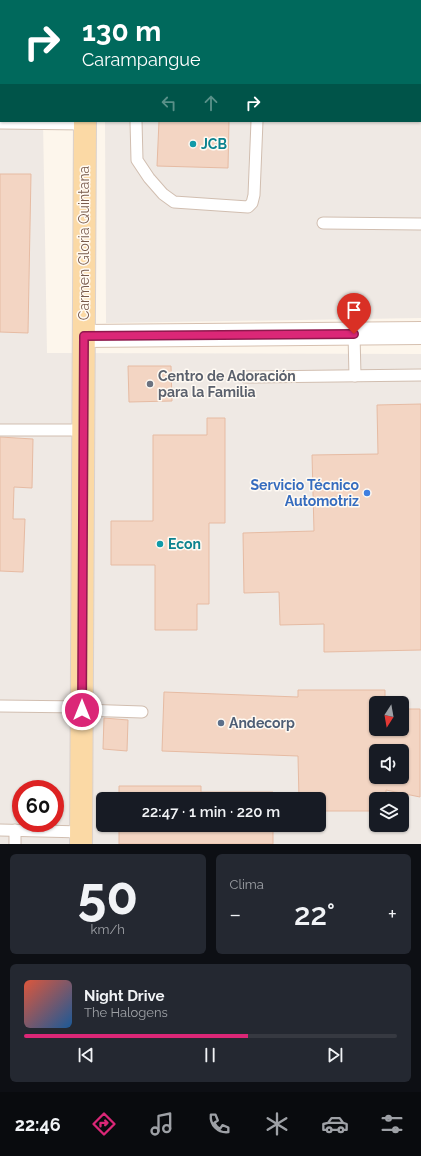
<!DOCTYPE html>
<html lang="es">
<meta charset="utf-8">
<style>
:root{--surface:#171b24;--page:#242831;--text:#f1f3f6;--muted:#9ea1a6;--line:#363941;--accent:#db2777}
body{margin:0;font-family:Raleway,sans-serif;background:var(--page);color:var(--text);height:100vh;display:flex;flex-direction:column;font-size:15px;white-space:nowrap}
*{box-sizing:border-box;margin:0}
p{font-size:13px;color:var(--muted)}
.icon{flex:none;width:22px;height:22px;fill:none;stroke:currentColor;stroke-width:2;stroke-linecap:round;stroke-linejoin:round}
.map{position:relative;height:844px;overflow:hidden}
.sheet{display:flex;flex-direction:column;gap:10px;padding:10px;background:#0d0f14;flex:1}
.sheet>*{flex:none}
.hud{position:absolute;left:0px;top:0px;width:421px;height:122px;box-shadow:0 1px 3px #0004;background:#00695c;color:#fff;overflow:hidden}
.needle{width:26px;rotate:191deg}
.controls{position:absolute;left:369px;top:696px;display:grid;gap:8px}
.controls a{display:grid;place-items:center;width:40px;height:40px;border-radius:6px;background:var(--surface);box-shadow:0 1px 3px #0004;font-size:20px}
.speed{position:absolute;left:12px;top:780px;display:flex;gap:8px;font-size:20px;font-weight:700;text-align:center}
.speed>*{display:grid;place-content:center;width:52px;height:52px;border-radius:50%;background:var(--surface);box-shadow:0 1px 3px #0004;line-height:1}
.speed .limit{border:6px solid #d22;background:#fff;color:#111}
.pin{position:absolute;display:grid;place-items:center;width:34px;height:34px;color:#fff;margin:-41px -17px;border-radius:50% 50% 50% 0;rotate:-45deg;box-shadow:0 0 4px #0007}
.pin .icon{rotate:45deg}
.me{position:absolute;width:44px;margin:-22px;rotate:0deg;stroke-linejoin:round;filter:drop-shadow(0 0 3px #0008)}
.turn{display:flex;align-items:center;gap:14px;height:84px;padding:0 16px;font-size:18px}
.turn .icon{width:52px;height:52px;stroke-width:2.5}
.turn b{display:block;font-size:28px;line-height:34px}
.lanes{display:flex;align-items:center;height:38px;padding:0 16px;background:#0003;justify-content:center;gap:20px;direction:ltr}
.lanes .off{opacity:.35}
.big{font-size:30px;font-weight:600;line-height:1.1}
.sheet .card{flex:1;display:flex;flex-direction:column;justify-content:center;gap:6px;min-width:0;padding:0 14px;border-radius:6px;background:var(--page)}
.sheet .dial{align-items:center;gap:0}
.dial b{font-size:52px;line-height:1}
.song{display:flex;align-items:center;gap:12px}
.cover{width:48px;height:48px;border-radius:6px;background:linear-gradient(135deg,hsl(10 70% 55%),hsl(210 70% 35%))}
.played{height:4px;border-radius:2px;background:linear-gradient(90deg,var(--accent) 60%,var(--line) 60%)}
.keys{display:flex;justify-content:space-around;direction:ltr}
.heat{display:flex;justify-content:space-between;align-items:center;font-size:22px;direction:ltr}
.sheet .tiles{flex:1;display:grid;gap:10px;grid-template-columns:1fr 1fr}
.card:last-child{grid-column:span 2}
.trip{position:absolute;left:96px;top:792px;width:230px;height:40px;border-radius:6px;background:var(--surface);box-shadow:0 1px 3px #0004;font-weight:600;line-height:40px;text-align:center}
.menu{display:flex;height:64px;justify-content:space-around;align-items:center;background:#090b0e;color:var(--muted)}
.menu .icon{width:28px;height:28px}
.menu .active{color:var(--accent)}
.menu b{font-size:18px;color:var(--text)}
.map>svg:first-child{display:block}
.industrial{fill:#efe9e4;fill-rule:evenodd}
.building{fill:#f3d5c3;stroke:#e6bba3;fill-rule:evenodd}
.lines{fill:none;stroke-linecap:round;stroke-linejoin:round}
.lane-casing{stroke:#d1beb0;stroke-width:13}
.secondary-casing{stroke:#d6c0b0;stroke-width:24}
.primary-casing{stroke:#dad1cd;stroke-width:24}
.lane{stroke:#fff;stroke-width:11}
.secondary{stroke:#fff;stroke-width:22}
.primary{stroke:#fbd9a5;stroke-width:22}
.route-casing{stroke:#8e194d;stroke-width:10}
.route{stroke:#db2777;stroke-width:7}
.culture-dot{fill:#0f9aa8;stroke:#fffaf3;stroke-width:1.5}
.worship-dot{fill:#6b7280;stroke:#fffaf3;stroke-width:1.5}
.shop-dot{fill:#3f7fe0;stroke:#fffaf3;stroke-width:1.5}
.service-dot{fill:#5c6f8a;stroke:#fffaf3;stroke-width:1.5}
.labels{text-anchor:middle;stroke-width:3;stroke-linejoin:round;paint-order:stroke}
.culture-label{font-size:14px;font-weight:bold;fill:#0d838f;stroke:#fffaf3;text-anchor:start}
.street-label{font-size:14px;fill:#7a5c4d;stroke:#fffaf3}
.worship-label{font-size:14px;font-weight:bold;fill:#5b616d;stroke:#fffaf3;text-anchor:start}
.shop-label{font-size:14px;font-weight:bold;fill:#366cbe;stroke:#fffaf3;text-anchor:end}
.service-label{font-size:14px;font-weight:bold;fill:#4e5e75;stroke:#fffaf3;text-anchor:start}
</style>
<div class="map">
<svg width="421" height="844" viewBox="0 0 421 844">
<rect width="100%" height="100%" fill="#fdf6ec"/>
<g class="industrial">
<path d="M 0,0 L 42,0 L 1,1 L 1,121 L 43,121 L 47,353 L 421,354 L 421,844 L 0,844 ZM 376,703 L 402,703 L 402,729 L 376,729 ZM 376,751 L 402,751 L 402,777 L 376,777 ZM 21,789 L 55,789 L 55,823 L 21,823 ZM 103,799 L 319,799 L 319,825 L 103,825 ZM 376,799 L 402,799 L 402,825 L 376,825 Z"/>
<path d="M 113,0 L 421,0 L 421,318 L 106,323 L 105,121 L 420,121 L 420,1 Z"/>
</g>
<g class="building">
<path d="M 159,121 L 229,121 L 228,168 L 157,166 Z"/>
<path d="M 0,174 L 31,174 L 28,333 L 0,332 Z"/>
<path d="M 128,366 L 171,366 L 172,401 L 129,402 Z"/>
<path d="M 421,404 L 421,650 L 324,652 L 324,624 L 280,625 L 279,592 L 244,593 L 243,533 L 314,531 L 312,455 L 378,454 L 377,405 Z"/>
<path d="M 207,418 L 225,418 L 225,523 L 209,523 L 209,604 L 197,604 L 197,630 L 155,630 L 155,565 L 111,565 L 111,521 L 153,521 L 153,435 L 207,435 Z"/>
<path d="M 0,437 L 33,439 L 32,488 L 14,487 L 13,519 L 25,519 L 23,572 L 0,571 Z"/>
<path d="M 298,690 L 385,690 L 385,703 L 376,703 L 376,729 L 402,729 L 402,709 L 420,709 L 420,797 L 386,790 L 386,799 L 376,799 L 376,811 L 319,811 L 319,799 L 299,799 L 298,756 L 162,751 L 164,692 L 298,697 ZM 376,751 L 402,751 L 402,777 L 376,777 Z"/>
<path d="M 104,718 L 128,720 L 127,751 L 103,749 Z"/>
<path d="M 119,786 L 201,786 L 201,792 L 273,792 L 273,799 L 119,799 Z"/>
<rect x="119" y="825" width="154" height="19"/>
</g>
<g class="lines">
<defs>
<g id="lane">
<path d="M 274,1 L 274,0"/>
<path d="M 420,46 L 421,46"/>
<path d="M 136,121 L 137,160 L 149,178 L 163,194 L 174,202 L 248,207 L 252,203 L 254,195 L 257,121"/>
<path d="M 0,123 L 85,124"/>
<path d="M 323,223 L 421,224"/>
<path d="M 354,334 L 355,376"/>
<path d="M 246,377 L 421,375"/>
<path d="M 0,430 L 84,430"/>
<path d="M 0,706 L 82,707"/>
<path d="M 82,710 L 142,712"/>
<path d="M 0,830 L 82,832"/>
<path d="M 15,830 L 15,844"/>
</g>
<path id="secondary" d="M 84,336 L 421,333"/>
<g id="primary">
<path d="M 81,0 L 81,1"/>
<path d="M 81,844 L 85,121"/>
</g>
</defs>
<use href="#lane" class="lane-casing"/>
<use href="#secondary" class="secondary-casing"/>
<use href="#primary" class="primary-casing"/>
<use href="#lane" class="lane"/>
<use href="#secondary" class="secondary"/>
<use href="#primary" class="primary"/>
</g>
<g class="lines">
<defs>
<path id="route" d="M 82,710 L 84,336 L 354,334"/>
</defs>
<use href="#route" class="route-casing"/>
<use href="#route" class="route"/>
</g>
<g class="culture-dot">
<circle cx="193" cy="144" r="4"/>
<circle cx="160" cy="544" r="4"/>
</g>
<circle class="worship-dot" cx="150" cy="384" r="4"/>
<circle class="shop-dot" cx="367" cy="493" r="4"/>
<circle class="service-dot" cx="221" cy="723" r="4"/>
<g class="labels">
<g class="culture-label">
<text x="201" y="149">JCB</text>
<text x="168" y="549">Econ</text>
</g>
<g class="street-label">
<text transform="translate(84 243) rotate(-90)" y="5">Carmen Gloria Quintana</text>
</g>
<g class="worship-label">
<text x="158" y="381">Centro de Adoración<tspan x="158" dy="16">para la Familia</tspan></text>
</g>
<g class="shop-label">
<text x="359" y="490">Servicio Técnico<tspan x="359" dy="16">Automotriz</tspan></text>
</g>
<g class="service-label">
<text x="229" y="728">Andecorp</text>
</g>
</g>
</svg>
<div class="controls">
<a><svg class="needle" viewBox="-14 -14 28 28"><path d="M0-13l5 13h-10z" fill="#e53935"/><path d="M0 13l5-13h-10z" fill="#9ea1a6"/></svg></a>
<a><svg class="icon" aria-label="sound" viewBox="0 0 24 24"><path d="M4 9h4l5-4v14l-5-4H4zM17 9q2 3 0 6"/></svg></a>
<a><svg class="icon" aria-label="layers" viewBox="0 0 24 24"><path d="M12 4l9 5-9 5-9-5zM3 14l9 5 9-5"/></svg></a>
</div>
<div class="speed"><div class="limit">60</div></div>
<div class="pin" style="left:354px;top:334px;background:#d93025"><svg class="icon" aria-label="arrive" viewBox="0 0 24 24"><path d="M6 21V4h12l-3 4 3 4H6"/></svg></div>
<svg class="me" style="left:82px;top:710px" viewBox="-20 -20 40 40"><circle r="17" fill="#db2777" stroke="#fff" stroke-width="3"/><path d="M0-11L8 9 0 5-8 9z" fill="#fff"/></svg>
<div class="trip">22:47 · 1 min · 220 m</div>
<div class="hud">
<div class="turn"><svg class="icon" aria-label="right" viewBox="0 0 24 24"><path d="M7 20v-9h11M14 6l5 5-5 5"/></svg><div><b>130 m</b>Carampangue</div></div>
<div class="lanes"><svg class="icon off" aria-label="left" viewBox="0 0 24 24"><path d="M17 20v-9H6M10 6l-5 5 5 5"/></svg><svg class="icon off" aria-label="ahead" viewBox="0 0 24 24"><path d="M12 20V5M6 11l6-6 6 6"/></svg><svg class="icon" aria-label="right" viewBox="0 0 24 24"><path d="M7 20v-9h11M14 6l5 5-5 5"/></svg></div>
</div>
</div>
<section class="sheet">
<div class="tiles">
<div class="card dial"><b>50</b><p>km/h</p></div>
<div class="card"><p>Clima</p>
<div class="heat"><a>−</a><b class="big">22°</b><a>+</a></div>
</div>
<div class="card">
<div class="song"><i class="cover"></i><div><b>Night Drive</b><p>The Halogens</p></div></div>
<div class="played"></div>
<div class="keys"><svg class="icon" aria-label="previous" viewBox="0 0 24 24"><path d="M18 5L8 12l10 7zM5 5v14"/></svg><svg class="icon" aria-label="pause" viewBox="0 0 24 24"><path d="M8 5v14M16 5v14"/></svg><svg class="icon" aria-label="next" viewBox="0 0 24 24"><path d="M6 5l10 7-10 7zM19 5v14"/></svg></div>
</div>
</div>
</section>
<nav class="menu">
<b>22:46</b>
<svg class="icon active" aria-label="directions" viewBox="0 0 24 24"><path d="M12 3l9 9-9 9-9-9zM9 14v-3h6M13 9l2 2-2 2"/></svg>
<svg class="icon" aria-label="music" viewBox="0 0 24 24"><path d="M9 18V5l10-2v13"/><circle cx="6" cy="18" r="3"/><circle cx="16" cy="16" r="3"/></svg>
<svg class="icon" aria-label="phone" viewBox="0 0 24 24"><path d="M5 4h4l2 5-3 2q2 4 5 5l2-3 5 2v4C11 20 4 13 5 4z"/></svg>
<svg class="icon" aria-label="climate" viewBox="0 0 24 24"><path d="M12 3v18M4 7l16 10M4 17L20 7"/></svg>
<svg class="icon" aria-label="car" viewBox="0 0 24 24"><path d="M5 17H2v-5l4-1 3-4h7l3 4 3 1v5h-3M9 17h6M6 11h13"/><circle cx="7" cy="17" r="2"/><circle cx="17" cy="17" r="2"/></svg>
<svg class="icon" aria-label="filters" viewBox="0 0 24 24"><path d="M4 7h16M4 17h16"/><circle cx="9" cy="7" r="2"/><circle cx="15" cy="17" r="2"/></svg>
</nav>
